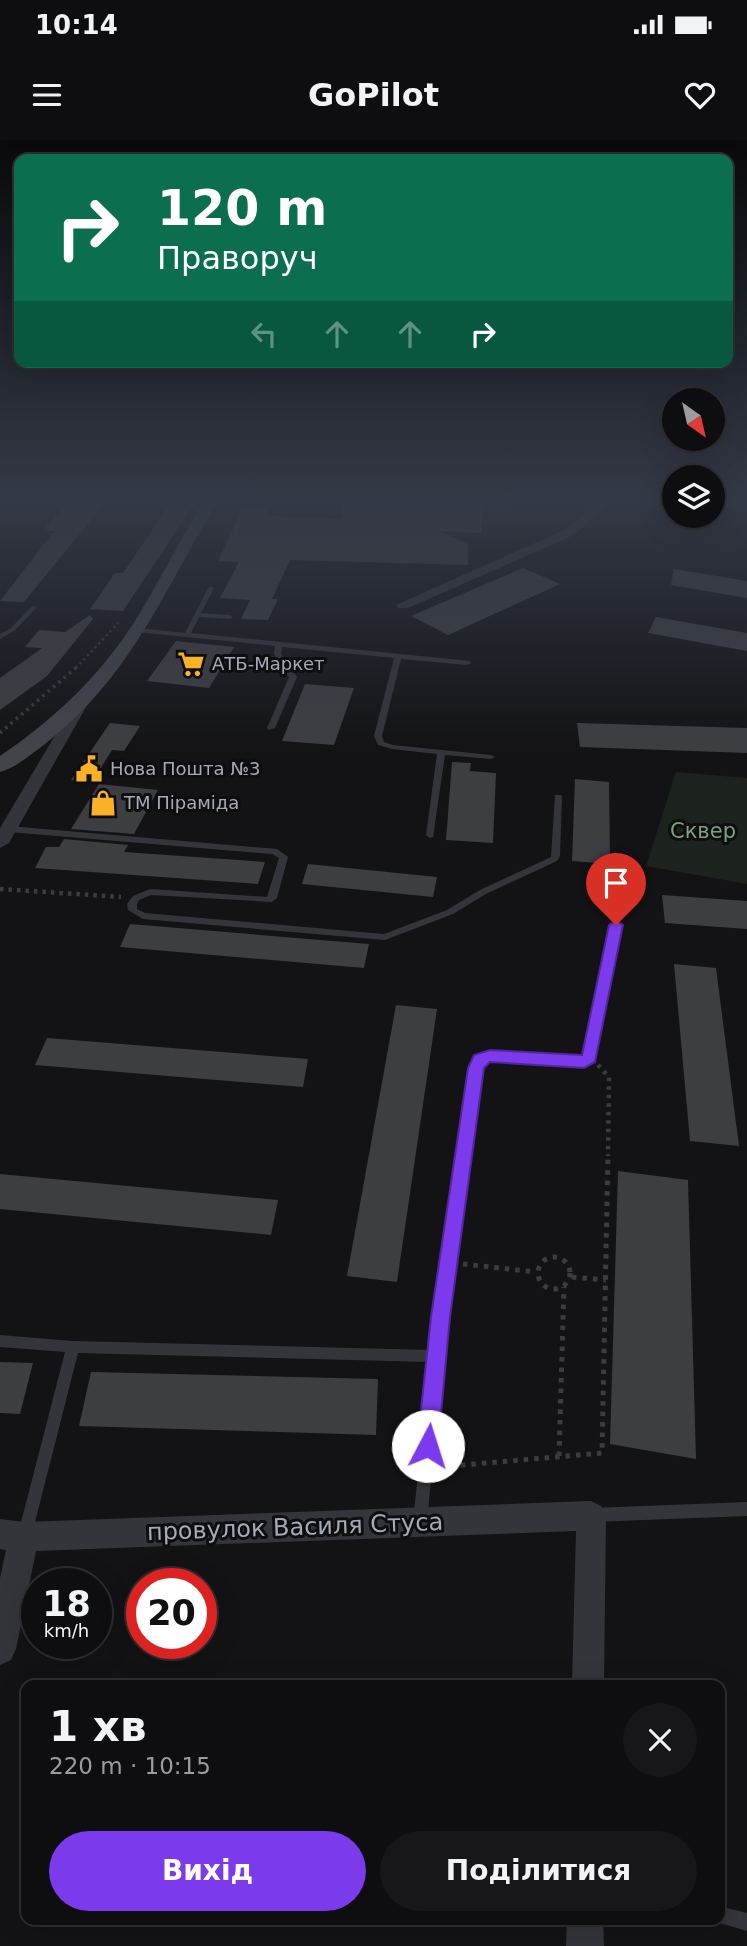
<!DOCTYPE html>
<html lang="uk">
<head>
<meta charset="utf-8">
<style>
	:root { --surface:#0e0e10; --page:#171719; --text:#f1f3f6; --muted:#9b9c9f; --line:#2e2e30; --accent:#7c3aed }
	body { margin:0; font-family:"DejaVu Sans",sans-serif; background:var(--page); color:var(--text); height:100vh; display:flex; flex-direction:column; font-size:26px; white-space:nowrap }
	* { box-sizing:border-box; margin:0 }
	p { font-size:23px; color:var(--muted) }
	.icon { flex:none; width:38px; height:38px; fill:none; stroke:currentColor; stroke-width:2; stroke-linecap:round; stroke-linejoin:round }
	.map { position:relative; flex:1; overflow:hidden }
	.drawer { position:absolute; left:21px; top:1540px; width:704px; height:245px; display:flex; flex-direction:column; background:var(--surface); border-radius:14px; box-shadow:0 7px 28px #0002,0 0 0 2px var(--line) }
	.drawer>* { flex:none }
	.banner { position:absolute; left:14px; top:14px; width:719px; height:214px; border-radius:14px; box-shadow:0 7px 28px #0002,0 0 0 2px var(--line); background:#0b6e4f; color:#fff; overflow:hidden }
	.needle { width:46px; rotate:146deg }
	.buttons { position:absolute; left:662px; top:248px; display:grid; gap:14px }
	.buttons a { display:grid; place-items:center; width:63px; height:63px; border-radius:50%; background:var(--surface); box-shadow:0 7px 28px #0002,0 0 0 2px var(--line); font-size:35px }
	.speed { position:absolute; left:21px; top:1428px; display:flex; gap:14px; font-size:35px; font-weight:700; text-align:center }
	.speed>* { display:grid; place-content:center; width:91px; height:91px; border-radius:50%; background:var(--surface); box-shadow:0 7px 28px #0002,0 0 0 2px var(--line); line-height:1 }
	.speed small { font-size:18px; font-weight:400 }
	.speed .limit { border:10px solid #d22; background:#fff; color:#111 }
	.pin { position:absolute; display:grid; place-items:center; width:60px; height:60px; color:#fff; margin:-72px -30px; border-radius:50% 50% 50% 0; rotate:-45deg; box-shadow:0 0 7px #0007 }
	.pin .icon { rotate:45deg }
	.me { position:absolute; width:77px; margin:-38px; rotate:5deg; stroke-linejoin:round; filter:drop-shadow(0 0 5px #0008) }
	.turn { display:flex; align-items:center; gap:24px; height:147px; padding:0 28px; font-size:32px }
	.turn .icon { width:91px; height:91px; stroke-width:2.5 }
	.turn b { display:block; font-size:49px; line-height:60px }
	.lanes { display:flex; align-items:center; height:66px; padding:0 28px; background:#0003; justify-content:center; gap:35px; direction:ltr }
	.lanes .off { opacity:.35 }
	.round { display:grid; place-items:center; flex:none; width:74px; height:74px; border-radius:37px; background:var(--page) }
	.head { display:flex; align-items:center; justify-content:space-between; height:119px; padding:0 28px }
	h1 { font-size:42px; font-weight:600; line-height:52px }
	.primary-button { display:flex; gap:14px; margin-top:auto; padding:14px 28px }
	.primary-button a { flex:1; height:80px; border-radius:42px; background:var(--accent); color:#fff; font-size:28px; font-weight:600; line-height:80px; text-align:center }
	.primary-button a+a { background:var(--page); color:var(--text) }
	.status { display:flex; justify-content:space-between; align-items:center; height:49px; padding:0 35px; background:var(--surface); direction:ltr }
	.status svg { height:19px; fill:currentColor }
	header { display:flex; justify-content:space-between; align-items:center; height:91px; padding:0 28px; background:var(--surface); font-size:32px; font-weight:600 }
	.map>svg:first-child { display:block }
	.green { fill:#1b231c }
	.building { fill:#3d3e42 }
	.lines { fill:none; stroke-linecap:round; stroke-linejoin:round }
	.path-far3 { stroke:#3a3c41; stroke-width:2.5; stroke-dasharray:2 3.5; stroke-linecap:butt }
	.path-far2 { stroke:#3a3c41; stroke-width:3.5; stroke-dasharray:2.5 4.5; stroke-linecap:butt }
	.path-far1 { stroke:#3a3c41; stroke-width:4.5; stroke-dasharray:3.5 5; stroke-linecap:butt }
	.path { stroke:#3a3c41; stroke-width:5; stroke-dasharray:4.5 6; stroke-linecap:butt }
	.service { fill:#34353a; fill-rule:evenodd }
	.minor { fill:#34353a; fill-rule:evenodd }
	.secondary { fill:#42444a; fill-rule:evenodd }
	.route { fill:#7c3aed; stroke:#51269a; stroke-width:2 }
	.labels { text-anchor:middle; stroke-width:6; stroke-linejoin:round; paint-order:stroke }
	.far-poi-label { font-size:18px; fill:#a4aab6; stroke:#0e0e10; text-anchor:start }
	.park-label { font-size:21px; fill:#7aa27c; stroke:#0e0e10 }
	.near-street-label { font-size:24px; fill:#a4aab6; stroke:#0e0e10 }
</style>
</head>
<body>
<div class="status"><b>10:14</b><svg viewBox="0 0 49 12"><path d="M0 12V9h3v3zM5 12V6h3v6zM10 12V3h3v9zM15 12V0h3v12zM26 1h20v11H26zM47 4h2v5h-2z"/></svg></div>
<header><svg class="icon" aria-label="menu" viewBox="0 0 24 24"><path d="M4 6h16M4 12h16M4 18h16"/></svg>GoPilot<svg class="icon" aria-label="heart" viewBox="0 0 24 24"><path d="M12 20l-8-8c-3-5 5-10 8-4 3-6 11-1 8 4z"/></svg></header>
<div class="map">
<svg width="747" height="1806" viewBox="0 0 747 1806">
	<rect width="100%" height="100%" fill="#131315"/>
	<polygon class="green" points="676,632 747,638 747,744 646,726"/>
	<g class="building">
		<polygon points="71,358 109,358 24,462 0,461 54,391 43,391"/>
		<polygon points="174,358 198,358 123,471 90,469 115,433 123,433"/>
		<polygon points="342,358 484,358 481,393 439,391 468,404 468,425 290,420 272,459 278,459 268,480 241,479 250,460 220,458 239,422 218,421 243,367 270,368 266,376 342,379"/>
		<polygon points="523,428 560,444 448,495 411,476"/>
		<polygon points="674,429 747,441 747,458 671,445"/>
		<polygon points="90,475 93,479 47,536 0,570 0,538 42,508 25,507 39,490 65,492"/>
		<polygon points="656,477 747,493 747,511 648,493"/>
		<polygon points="176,501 234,507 209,548 147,541"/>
		<polygon points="305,544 354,548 334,605 282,601"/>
		<polygon points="110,583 140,586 124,611 112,610 92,642 71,640"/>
		<polygon points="577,583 747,588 747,613 580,607"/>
		<polygon points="452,622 471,623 470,631 496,633 493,703 446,700"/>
		<polygon points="575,639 609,642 610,724 572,721"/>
		<polygon points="99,644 158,650 134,694 71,689"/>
		<polygon points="64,699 128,705 124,712 265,722 258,744 35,728 46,707 59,707"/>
		<polygon points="308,724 437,737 433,757 302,744"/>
		<polygon points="662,755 747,761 747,789 665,783"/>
		<polygon points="130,784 369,804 364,828 120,807"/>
		<polygon points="674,824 716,828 739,1006 690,1001"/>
		<polygon points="396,865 437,869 397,1142 347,1136"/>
		<polygon points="47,898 308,919 303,947 35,925"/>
		<polygon points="618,1031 688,1040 696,1319 610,1304"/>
		<polygon points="0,1034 278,1060 271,1095 0,1069"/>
		<polygon points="0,1222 33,1223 20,1274 0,1273"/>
		<polygon points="91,1232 378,1239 376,1295 79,1286"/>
	</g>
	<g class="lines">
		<g class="path-far3">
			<polyline points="290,362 438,366 563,377"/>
			<polyline points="76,528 118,483"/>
		</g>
		<polyline class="path-far2" points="0,593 78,526"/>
		<g class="path-far1">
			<polyline points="0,749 121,757"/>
			<polyline points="598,925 609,937 608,1016"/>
		</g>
		<g class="path">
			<circle cx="554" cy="1133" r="16"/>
			<polyline points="463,1124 536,1132"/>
			<polyline points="572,1137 606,1140"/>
			<polyline points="559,1316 564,1147"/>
			<polyline points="440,1327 602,1313 608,1014"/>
		</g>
		<g class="service">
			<polygon points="211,446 214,448 201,473 230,475 233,477 230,479 199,477 191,493 470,521 471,523 467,525 401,519 382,596 384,602 393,605 491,615 495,617 491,619 445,615 433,697 430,698 426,695 437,614 392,609 378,605 374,596 394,518 282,507 281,514 297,537 275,588 268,590 267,588 289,537 274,514 275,506 137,492 134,490 137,488 185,493 208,448"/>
			<polygon points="32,466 37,467 15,490 0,499 0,494 11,488"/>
			<polygon points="555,655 561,655 562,657 560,716 557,721 486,754 453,774 385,800 143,779 128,770 127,764 133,756 150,749 267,757 279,718 272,714 9,692 5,689 9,686 277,709 288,717 277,758 272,762 151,755 139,760 137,764 137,769 145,773 384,794 447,770 480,750 551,717"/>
			<polygon points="616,781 621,784 593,921 584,926 490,920 484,922 481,928 447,1177 427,1381 425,1386 420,1388 415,1386 413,1381 430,1222 78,1213 32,1394 30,1399 25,1401 20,1399 18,1394 65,1212 0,1207 0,1195 73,1201 431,1210 471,928 476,916 490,912 582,918 584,916 611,784"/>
			<polygon points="747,1362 747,1376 592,1382 587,1380 585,1375 587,1370 592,1368"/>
			<polygon points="719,1766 747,1773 747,1791 713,1781 712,1780 719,1780"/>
		</g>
		<g class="minor">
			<polygon points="604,358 616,358 574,395 408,468 398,468 396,465 566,389"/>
			<polygon points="83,556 90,560 9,703 0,708 0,688 76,560"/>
			<polygon points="591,1361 601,1366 606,1376 604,1545 572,1545 576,1391 36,1411 16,1509 11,1520 0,1525 0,1438 6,1410 0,1409 0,1379 24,1382"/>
			<polygon points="567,1780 603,1780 604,1806 566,1806"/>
		</g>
		<path class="secondary" d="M206,358H220C164,449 133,535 45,604C31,614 16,628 0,632V616C52,581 99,537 133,484C159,443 180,399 206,358Z"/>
	</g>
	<linearGradient id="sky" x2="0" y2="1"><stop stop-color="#0a0a0c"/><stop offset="0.59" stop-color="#333946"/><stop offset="1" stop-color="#333946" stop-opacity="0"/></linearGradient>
	<rect width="747" height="610" fill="url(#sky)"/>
	<polygon class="route" points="616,780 623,785 595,922 584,928 490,922 484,928 450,1177 438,1306 435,1314 428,1317 420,1314 417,1306 431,1177 468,928 474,915 490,910 582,915 609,785"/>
	<defs>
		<g id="supermarket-bare" transform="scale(2.1)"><path d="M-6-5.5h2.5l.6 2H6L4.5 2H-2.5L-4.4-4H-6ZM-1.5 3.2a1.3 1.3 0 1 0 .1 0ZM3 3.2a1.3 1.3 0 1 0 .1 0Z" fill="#fab027" stroke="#0e0e10" stroke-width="2.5" paint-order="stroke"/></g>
		<g id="civic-bare" transform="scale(2.1)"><path d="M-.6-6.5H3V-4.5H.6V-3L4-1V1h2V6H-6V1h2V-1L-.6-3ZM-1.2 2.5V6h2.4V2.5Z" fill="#fab027" stroke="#0e0e10" stroke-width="2.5" paint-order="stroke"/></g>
		<g id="shop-bare" transform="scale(2.1)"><path d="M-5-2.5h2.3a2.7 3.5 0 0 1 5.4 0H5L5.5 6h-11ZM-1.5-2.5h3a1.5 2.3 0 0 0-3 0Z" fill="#fab027" stroke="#0e0e10" stroke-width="2.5" paint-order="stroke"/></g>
	</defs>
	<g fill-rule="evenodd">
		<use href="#supermarket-bare" x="191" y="524"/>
		<use href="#civic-bare" x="89" y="629"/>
		<use href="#shop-bare" x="103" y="663"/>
	</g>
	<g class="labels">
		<g class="far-poi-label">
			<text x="212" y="530">АТБ-Маркет</text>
			<text x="110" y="635">Нова Пошта №3</text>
			<text x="124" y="669">ТМ Піраміда</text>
		</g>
		<g class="park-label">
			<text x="703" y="698">Сквер</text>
		</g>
		<g class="near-street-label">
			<text transform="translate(295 1387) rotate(-2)" y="8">провулок Василя Стуса</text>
		</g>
	</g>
</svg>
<div class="buttons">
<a><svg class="needle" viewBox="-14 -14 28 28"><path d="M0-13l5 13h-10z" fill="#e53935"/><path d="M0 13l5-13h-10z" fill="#9b9c9f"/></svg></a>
<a><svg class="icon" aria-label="layers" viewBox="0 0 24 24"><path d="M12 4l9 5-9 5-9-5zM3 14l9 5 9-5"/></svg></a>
</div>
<div class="speed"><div>18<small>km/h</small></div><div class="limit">20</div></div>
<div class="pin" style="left:616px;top:785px;background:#d93025"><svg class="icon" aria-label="arrive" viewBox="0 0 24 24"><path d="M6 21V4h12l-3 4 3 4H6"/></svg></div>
<svg class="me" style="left:428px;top:1306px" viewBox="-20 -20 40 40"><circle r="19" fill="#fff"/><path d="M0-13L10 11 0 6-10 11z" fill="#7c3aed"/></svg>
<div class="banner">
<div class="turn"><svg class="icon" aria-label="right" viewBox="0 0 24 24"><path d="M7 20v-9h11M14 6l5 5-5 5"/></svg><div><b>120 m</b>Праворуч</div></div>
<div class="lanes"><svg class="icon off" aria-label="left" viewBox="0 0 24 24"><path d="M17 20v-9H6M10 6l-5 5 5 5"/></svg><svg class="icon off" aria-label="ahead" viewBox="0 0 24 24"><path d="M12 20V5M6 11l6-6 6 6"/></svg><svg class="icon off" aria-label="ahead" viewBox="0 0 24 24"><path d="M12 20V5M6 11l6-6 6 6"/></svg><svg class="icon" aria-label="right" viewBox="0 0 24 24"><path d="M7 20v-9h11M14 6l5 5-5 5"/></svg></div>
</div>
<section class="drawer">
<div class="head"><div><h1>1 хв</h1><p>220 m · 10:15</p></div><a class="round"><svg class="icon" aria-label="close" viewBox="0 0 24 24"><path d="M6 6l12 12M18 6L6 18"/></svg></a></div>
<div class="primary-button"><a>Вихід</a><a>Поділитися</a></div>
</section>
</div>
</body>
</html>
